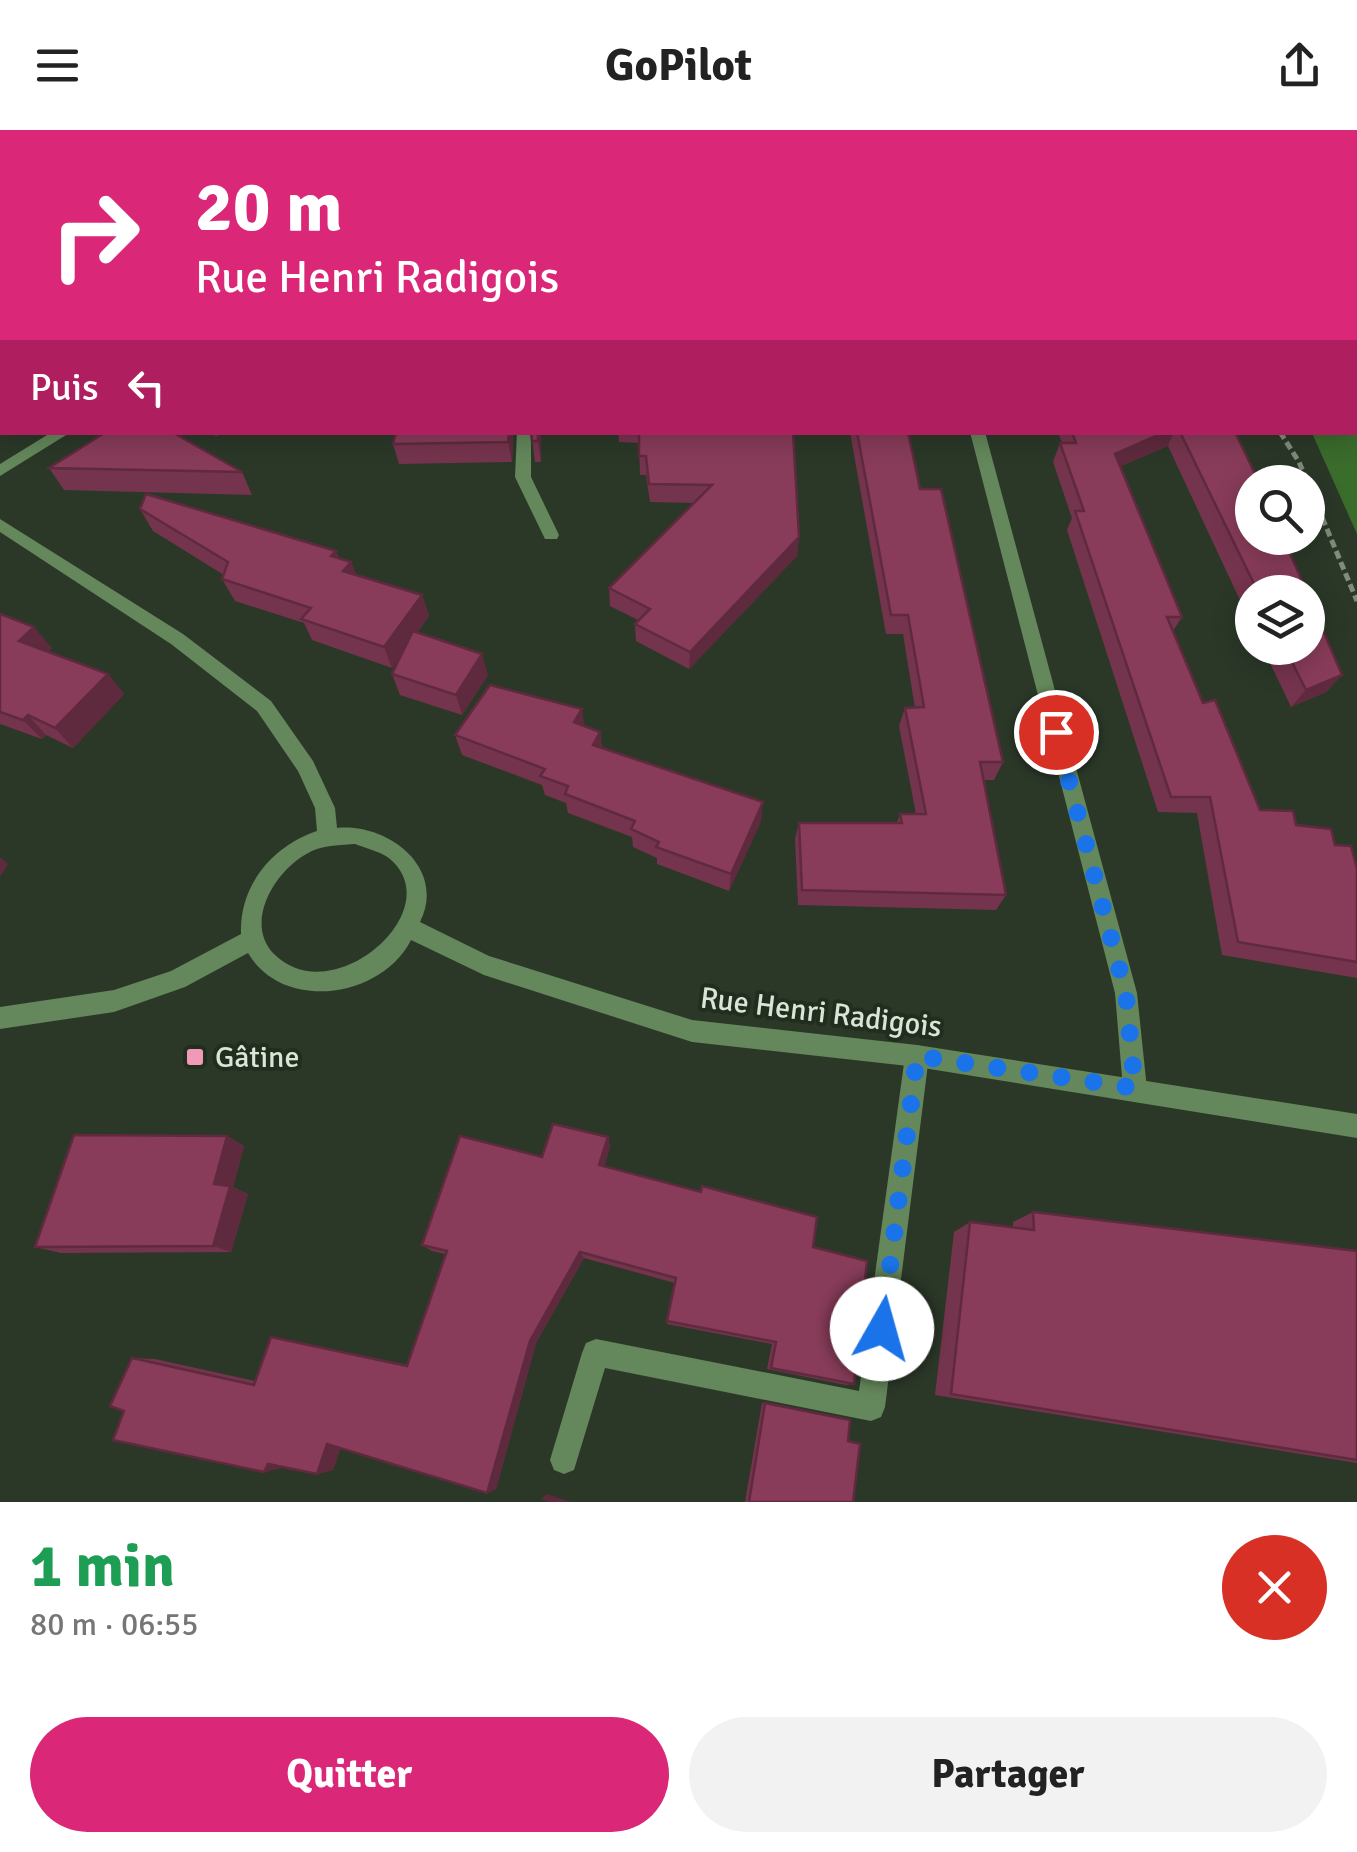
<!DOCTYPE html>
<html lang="fr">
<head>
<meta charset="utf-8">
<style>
	:root { --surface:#fff; --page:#f2f2f2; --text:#222; --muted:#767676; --accent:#db2777 }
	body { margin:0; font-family:Signika,sans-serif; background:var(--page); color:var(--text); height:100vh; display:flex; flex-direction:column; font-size:38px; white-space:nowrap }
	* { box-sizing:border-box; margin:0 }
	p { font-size:32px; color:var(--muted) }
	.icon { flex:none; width:55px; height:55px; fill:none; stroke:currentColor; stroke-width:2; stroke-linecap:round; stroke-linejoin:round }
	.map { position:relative; height:1372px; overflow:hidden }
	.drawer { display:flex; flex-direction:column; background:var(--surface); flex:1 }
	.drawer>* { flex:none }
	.top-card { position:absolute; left:0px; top:0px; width:1358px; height:305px; box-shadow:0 5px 25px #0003; background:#db2777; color:#fff; overflow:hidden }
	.buttons { position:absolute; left:1235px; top:335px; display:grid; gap:20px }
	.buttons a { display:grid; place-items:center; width:90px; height:90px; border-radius:50%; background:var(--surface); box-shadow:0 5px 25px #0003; font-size:50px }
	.pin { position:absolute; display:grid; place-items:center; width:85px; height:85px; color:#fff; margin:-42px; border:5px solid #fff; border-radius:50%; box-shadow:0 2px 10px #0007 }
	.me { position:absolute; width:110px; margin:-55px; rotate:7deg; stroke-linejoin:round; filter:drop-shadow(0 0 8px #0008) }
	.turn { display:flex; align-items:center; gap:35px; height:210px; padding:0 30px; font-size:45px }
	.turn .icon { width:130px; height:130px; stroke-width:2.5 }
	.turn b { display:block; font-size:70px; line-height:85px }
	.then { display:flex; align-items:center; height:95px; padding:0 30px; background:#0003; gap:20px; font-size:38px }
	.round { display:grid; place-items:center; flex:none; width:105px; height:105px; border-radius:52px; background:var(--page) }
	.overview { display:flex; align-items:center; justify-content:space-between; height:170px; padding:0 30px }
	h1 { font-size:60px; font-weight:700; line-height:75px; color:#1e9e55 }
	.cta { display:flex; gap:20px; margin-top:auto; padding:20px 30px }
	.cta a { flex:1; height:115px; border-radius:60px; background:var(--accent); color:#fff; font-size:40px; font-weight:700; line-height:115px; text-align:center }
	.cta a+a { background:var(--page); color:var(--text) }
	header { display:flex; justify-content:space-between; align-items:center; height:130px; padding:0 30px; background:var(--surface); font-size:45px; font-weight:700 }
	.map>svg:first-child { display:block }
	.green { fill:#406336 }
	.forest { fill:#3a6c2c }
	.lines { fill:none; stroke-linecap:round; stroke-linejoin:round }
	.path { stroke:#818c7e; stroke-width:5; stroke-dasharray:8 4; stroke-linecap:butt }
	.minor { fill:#64875b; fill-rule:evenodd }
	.tertiary { fill:#64875b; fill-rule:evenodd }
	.wall { fill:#75344d }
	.shaded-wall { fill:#5f2a3e }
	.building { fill:#883c59; stroke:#5f2a3e; stroke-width:2.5 }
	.route { stroke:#1a73e8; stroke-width:18; stroke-dasharray:0 32.4 }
	.poi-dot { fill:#f09ab7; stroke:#212e1e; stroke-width:4 }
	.labels { text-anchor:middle; stroke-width:8; stroke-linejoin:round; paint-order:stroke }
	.street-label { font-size:30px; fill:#dbe4d9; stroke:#212e1e }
	.poi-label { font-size:30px; fill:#dbe4d9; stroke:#212e1e; text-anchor:start }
</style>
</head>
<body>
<header><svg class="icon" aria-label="menu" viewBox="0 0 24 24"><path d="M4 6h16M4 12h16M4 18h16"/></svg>GoPilot<svg class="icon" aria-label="share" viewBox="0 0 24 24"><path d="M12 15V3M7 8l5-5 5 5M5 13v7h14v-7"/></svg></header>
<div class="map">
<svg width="1357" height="1372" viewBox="0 0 1357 1372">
	<rect width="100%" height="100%" fill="#2b3828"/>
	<polygon class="green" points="791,0 1357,0 1357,98 1355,2"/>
	<polygon class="forest" points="1355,133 1357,133 1357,404 1312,303 1355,302"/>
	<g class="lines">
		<polyline class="path" points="1280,302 1299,332 1357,471"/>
		<g class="minor">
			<polygon points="2,92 2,100 0,101 0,93"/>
			<polygon points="52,302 71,302 0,346 0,334"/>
			<polygon points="517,302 531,302 531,347 559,405 557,409 545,409 515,347"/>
			<polygon points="970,302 985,302 1137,863 1147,959 1143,967 1135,971 1127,967 1123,959 1115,863"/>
			<polygon points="917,915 925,918 929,926 885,1277 881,1287 871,1291 605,1238 574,1340 564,1344 554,1340 550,1330 582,1223 586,1213 596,1209 859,1261 905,926 909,918"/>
		</g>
		<path class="tertiary" d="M0,389L183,504L271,571L313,631L335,678L337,698C388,693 447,738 420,792L489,826L692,890L917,915L1357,984V1008L917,937L692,912L484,845L411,810C382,868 283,883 248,823L185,857L114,882L0,899V877L114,860L171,841L241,804C239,756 272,716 317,701L315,678L298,641L257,581L171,514L0,402ZM355,714C365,718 382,722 390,729C450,780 333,883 274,824C241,790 280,732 317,719C329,715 342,715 355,714Z"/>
	</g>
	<g class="wall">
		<polygon points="199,302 223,302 217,306"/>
		<polygon points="396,302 513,302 512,332 399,334 393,314"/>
		<polygon points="531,302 541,302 541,332 535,332"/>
		<polygon points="618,302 793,302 799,407 797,426 689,539 636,511 635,494 638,490 610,476 609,458 694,373 650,372 646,345 640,345 639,313 619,312"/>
		<polygon points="850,302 908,302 920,359 1003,632 994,650 983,650 1006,765 996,780 798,775 795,709 799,693 897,693 900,684 916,684 899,596 905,578 915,578 903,504 886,504"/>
		<polygon points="1058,302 1235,302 1307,462 1252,462 1252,496 1168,316 1121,336 1182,487 1173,501 1203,573 1260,680 1296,695 1335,715 1357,739 1357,848 1222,825 1197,683 1158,682 1067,400 1072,388 1053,332 1060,313 1062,313"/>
		<polygon points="49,338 242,342 252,365 64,360"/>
		<polygon points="140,379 336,421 339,428 351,432 356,445 422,465 429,486 417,503 488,545 462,585 400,565 392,544 402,524 392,538 312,510 304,493 235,471 222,449 224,445 153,401"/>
		<polygon points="0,484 52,518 47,522 108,544 124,564 73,618 46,605 42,609 0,594"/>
		<polygon points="1263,518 1308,518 1342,545 1326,562 1291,577"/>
		<polygon points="585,596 600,602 602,618 761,691 729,761 657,734 657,728 633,717 632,707 568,683 566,673 545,665 542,655 462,625 455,605"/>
		<polygon points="227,1006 244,1016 233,1057 248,1064 231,1122 61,1123 35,1117"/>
		<polygon points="608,1007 610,1017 604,1037 813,1117 854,1254 846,1255 767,1239 772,1214 667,1194 675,1153 584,1128 536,1213 496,1359 487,1363 340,1318 333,1340 317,1344 283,1337 264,1342 132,1228 155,1229 255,1251 271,1207 408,1235 445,1124 432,1121 422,1115 542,1027"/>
		<polygon points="1033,1082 1357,1121 1357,1333 935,1265 954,1102 970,1092 1013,1097 1013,1092"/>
		<polygon points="762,1273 850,1290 848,1311 853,1372 745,1372"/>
	</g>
	<g class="shaded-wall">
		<polygon points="524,0 539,0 540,2 520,2"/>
		<polygon points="2,271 2,294 0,290 0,273"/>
		<polygon points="509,302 513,302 512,332 508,312"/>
		<polygon points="538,302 541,302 541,332 538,311"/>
		<polygon points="1165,302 1174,302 1168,316 1107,342 1115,324"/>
		<polygon points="799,407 797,426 689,539 690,522"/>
		<polygon points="336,421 344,440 351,432 360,454 352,463 331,426"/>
		<polygon points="422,465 429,486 392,538 384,517"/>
		<polygon points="34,497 52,518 37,532 19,511"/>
		<polygon points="482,524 488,545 462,585 456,565"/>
		<polygon points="108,544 124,564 73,618 55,598"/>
		<polygon points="1342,545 1326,562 1291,577 1306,560"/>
		<polygon points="582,579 585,599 574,592"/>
		<polygon points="28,585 46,605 42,609 23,590"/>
		<polygon points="600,602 602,622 593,615"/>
		<polygon points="763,672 761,691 729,761 731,744"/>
		<polygon points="0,727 8,734 0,747"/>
		<polygon points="227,1006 244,1016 233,1057 248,1064 231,1122 213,1116 214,1054"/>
		<polygon points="608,1007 610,1017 602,1044 599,1035"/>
		<polygon points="580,1122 584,1128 536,1213 496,1359 487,1363 530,1211"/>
		<polygon points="343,1312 333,1340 317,1344 327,1314"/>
		<polygon points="286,1331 282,1338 264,1342 268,1334"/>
		<polygon points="547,1364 571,1372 550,1372 541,1369"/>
	</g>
	<g class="building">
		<polygon points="89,0 524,0 520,2 91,2"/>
		<polygon points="653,0 713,0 712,2 652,2"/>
		<polygon points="2,113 2,271 0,273 0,115"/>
		<polygon points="106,302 172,302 242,342 49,338"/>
		<polygon points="396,302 509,302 508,312 393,314"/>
		<polygon points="531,302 538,302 538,311 532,311"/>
		<polygon points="639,302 793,302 799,407 690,522 635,494 650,479 609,458 712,355 649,354 646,326 639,326"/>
		<polygon points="857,302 908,302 920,359 941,359 1003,632 980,632 1006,765 802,760 799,693 902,693 900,684 926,684 905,578 924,577 908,485 891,485"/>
		<polygon points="1072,302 1165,302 1115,324 1182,487 1167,487 1203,573 1215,570 1260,680 1293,681 1296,695 1331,699 1335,715 1351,716 1357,739 1357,832 1238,812 1210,667 1171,667 1075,381 1084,381 1060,313 1076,313"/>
		<polygon points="1180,302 1235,302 1259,352 1252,352 1252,408 1283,408 1307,462 1258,462"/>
		<polygon points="146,364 336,421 331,426 351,432 343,441 422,465 384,517 301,489 311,478 222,449 228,432 140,379"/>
		<polygon points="1308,465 1342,545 1306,560 1285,518 1308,518"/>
		<polygon points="0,484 34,497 19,511 108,544 55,598 28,585 23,590 0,582"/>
		<polygon points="413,501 482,524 456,565 392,544"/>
		<polygon points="490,555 582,579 574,592 600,602 593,615 763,672 731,744 656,717 659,712 631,699 635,691 565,664 568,656 540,646 545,639 455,605"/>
		<polygon points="553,994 608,1007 599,1035 701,1062 702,1056 817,1087 813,1117 867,1131 854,1254 771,1238 776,1212 667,1191 676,1148 580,1122 530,1211 487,1363 327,1314 317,1344 268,1334 264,1342 113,1310 124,1281 110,1276 132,1228 254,1255 271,1207 407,1236 447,1121 422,1115 460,1006 542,1027"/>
		<polygon points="74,1005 227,1006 214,1054 230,1056 213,1116 35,1117"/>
		<polygon points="1033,1082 1357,1121 1357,1330 951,1264 970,1092 1034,1100"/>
		<polygon points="765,1273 850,1290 848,1311 860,1314 853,1372 749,1372"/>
	</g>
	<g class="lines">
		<polyline class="route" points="882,1199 917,926 1135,958 1126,864 1056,602"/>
	</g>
	<rect class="poi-dot" x="185" y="917" width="20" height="20" rx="5"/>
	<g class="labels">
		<g class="street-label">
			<text transform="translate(821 882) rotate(7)" y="10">Rue Henri Radigois</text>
		</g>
		<g class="poi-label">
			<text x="215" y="937">Gâtine</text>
		</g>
	</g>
</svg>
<div class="buttons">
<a><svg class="icon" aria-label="search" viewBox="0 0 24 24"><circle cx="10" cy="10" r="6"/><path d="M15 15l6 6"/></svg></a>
<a><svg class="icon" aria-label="layers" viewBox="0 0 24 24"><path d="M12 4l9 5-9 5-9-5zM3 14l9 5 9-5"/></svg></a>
</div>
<div class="pin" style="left:1056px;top:602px;background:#d93025"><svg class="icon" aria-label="arrive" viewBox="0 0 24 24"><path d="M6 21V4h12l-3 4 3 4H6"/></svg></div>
<svg class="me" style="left:882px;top:1199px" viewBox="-20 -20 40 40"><circle r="19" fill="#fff"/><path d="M0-13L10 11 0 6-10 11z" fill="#1a73e8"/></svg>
<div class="top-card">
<div class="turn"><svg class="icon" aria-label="right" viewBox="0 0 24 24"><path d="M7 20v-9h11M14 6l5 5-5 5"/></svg><div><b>20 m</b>Rue Henri Radigois</div></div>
<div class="then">Puis<svg class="icon" aria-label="left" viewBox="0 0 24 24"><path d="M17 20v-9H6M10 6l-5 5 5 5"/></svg></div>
</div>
</div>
<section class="drawer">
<div class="overview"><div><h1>1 min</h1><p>80 m · 06:55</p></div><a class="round" style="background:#d93025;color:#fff"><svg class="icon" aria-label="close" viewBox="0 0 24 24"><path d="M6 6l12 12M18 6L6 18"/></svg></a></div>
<div class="cta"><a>Quitter</a><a>Partager</a></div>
</section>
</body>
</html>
